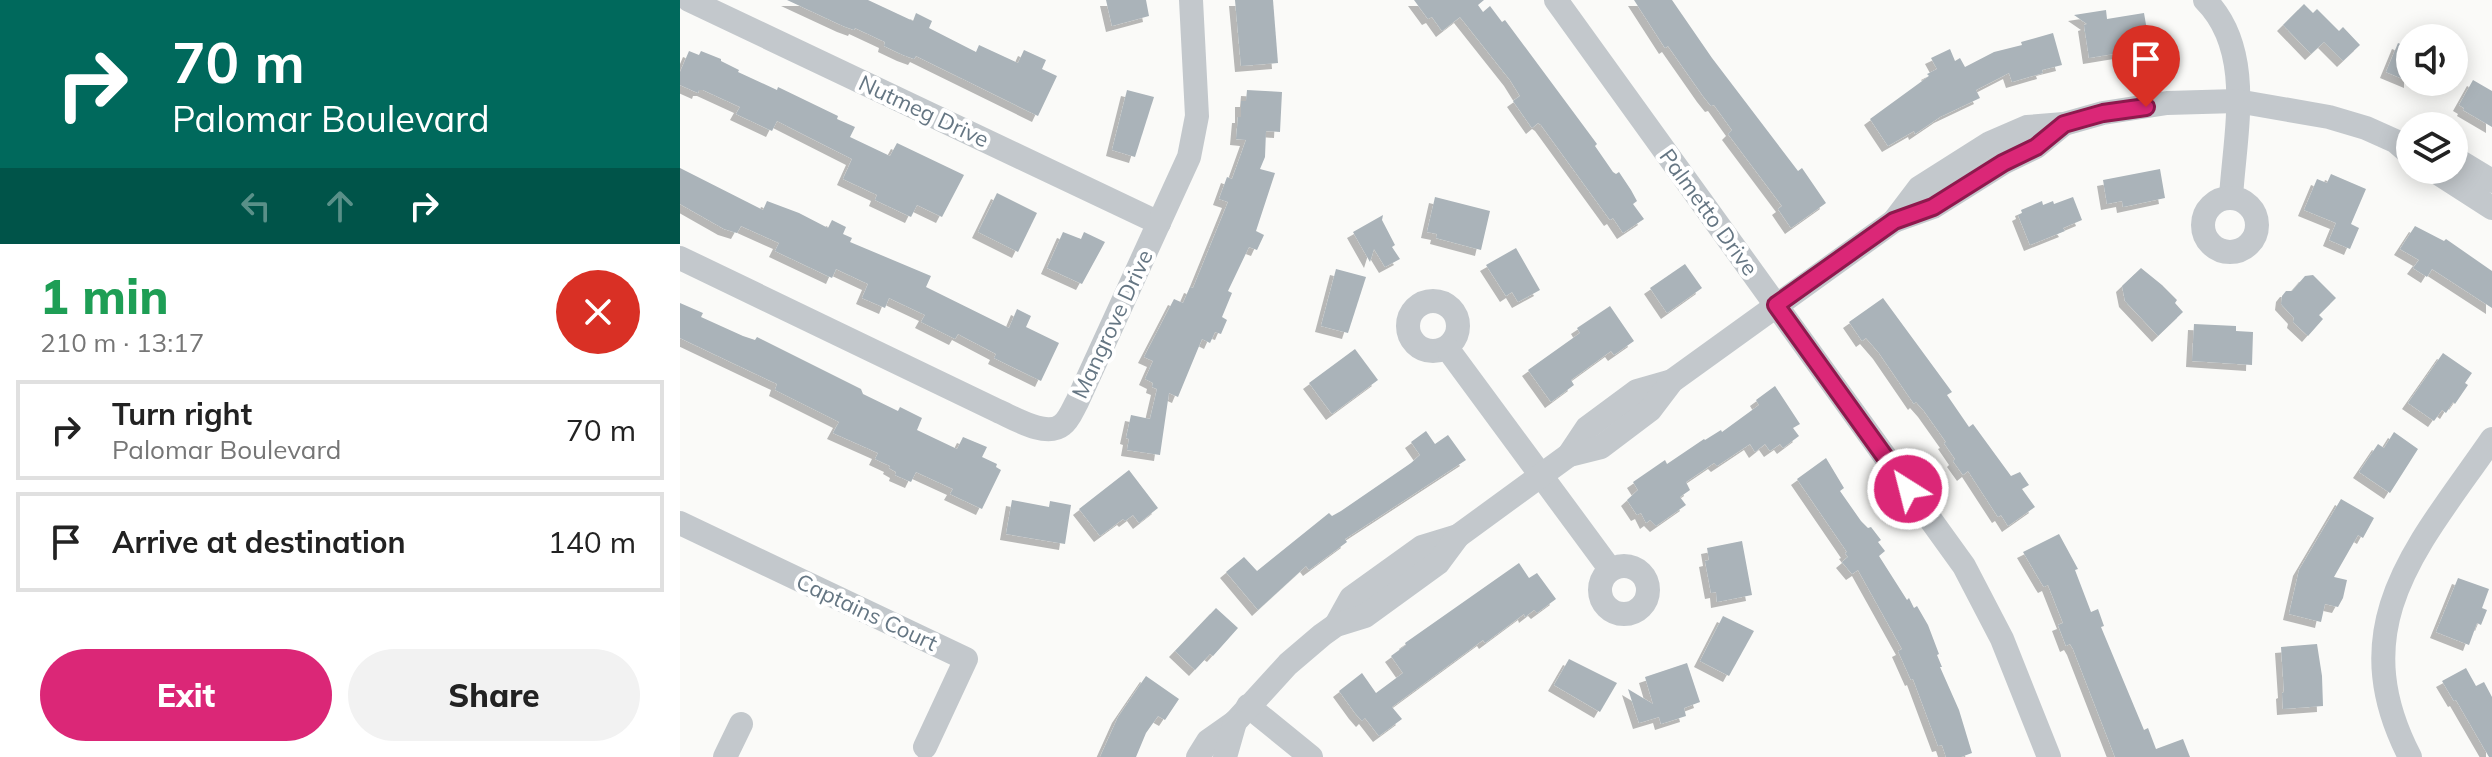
<!DOCTYPE html>
<html lang="en">
<head>
<meta charset="utf-8">
<style>
	:root { --surface:#fff; --page:#f2f2f2; --text:#222; --muted:#767676; --line:#e0e0e0; --accent:#db2777 }
	body { margin:0; font-family:Mulish,sans-serif; background:var(--page); color:var(--text); height:100vh; display:flex; flex-direction:column; font-size:30px; white-space:nowrap }
	* { box-sizing:border-box; margin:0 }
	p { font-size:26px; color:var(--muted) }
	.icon { flex:none; width:44px; height:44px; fill:none; stroke:currentColor; stroke-width:2; stroke-linecap:round; stroke-linejoin:round }
	.map { position:relative; flex:1; overflow:hidden }
	.details { display:flex; flex-direction:column; background:var(--surface); width:680px }
	.details>* { flex:none }
	.guide { background:#00695c; color:#fff; overflow:hidden }
	.fabs { position:absolute; left:1716px; top:24px; display:grid; gap:16px }
	.fabs a { display:grid; place-items:center; width:72px; height:72px; border-radius:50%; background:var(--surface); box-shadow:0 4px 20px #0003; font-size:40px }
	.pin { position:absolute; display:grid; place-items:center; width:68px; height:68px; color:#fff; margin:-82px -34px; border-radius:50% 50% 50% 0; rotate:-45deg; box-shadow:0 0 8px #0007 }
	.pin .icon { rotate:45deg }
	.me { position:absolute; width:88px; margin:-44px; rotate:324deg; stroke-linejoin:round; filter:drop-shadow(0 0 6px #0008) }
	.turn { display:flex; align-items:center; gap:28px; height:168px; padding:0 40px; font-size:36px }
	.turn .icon { width:104px; height:104px; stroke-width:2.5 }
	.turn b { display:block; font-size:56px; line-height:68px }
	.lanes { display:flex; align-items:center; height:76px; padding:0 40px; background:#0003; justify-content:center; gap:40px; direction:ltr }
	.lanes .off { opacity:.35 }
	.round { display:grid; place-items:center; flex:none; width:84px; height:84px; border-radius:42px; background:var(--page) }
	.summary { display:flex; align-items:center; justify-content:space-between; height:136px; padding:0 40px }
	h1 { font-size:48px; font-weight:800; line-height:60px; color:#1e9e55 }
	.primary-button { display:flex; gap:16px; margin-top:auto; padding:16px 40px }
	.primary-button a { flex:1; height:92px; border-radius:48px; background:var(--accent); color:#fff; font-size:32px; font-weight:800; line-height:92px; text-align:center }
	.primary-button a+a { background:var(--page); color:var(--text) }
	ul { padding:0; list-style:none }
	li { display:flex; align-items:center; gap:24px; height:100px; margin:0 16px 12px; padding:0 24px; border:4px solid var(--line); border-radius:0px }
	li div { flex:1 }
	li b { display:block; font-size:30px }
	li em { font-style:normal }
	main { display:flex; flex:1; min-height:0 }
	.map>svg:first-child { display:block }
	.building { fill:#aab3b9; filter:url(#shadow) }
	.lines { fill:none; stroke-linecap:round; stroke-linejoin:round }
	.minor { stroke:#c3c8cc; stroke-width:24 }
	.route-casing { stroke:#8e194d; stroke-width:20 }
	.route { stroke:#db2777; stroke-width:14 }
	.labels { text-anchor:middle; stroke-width:8; stroke-linejoin:round; paint-order:stroke }
	.street-label { font-size:22px; fill:#657683; stroke:#fff }
</style>
</head>
<body>
<main>
<section class="details">
<div class="guide">
<div class="turn"><svg class="icon" aria-label="right" viewBox="0 0 24 24"><path d="M7 20v-9h11M14 6l5 5-5 5"/></svg><div><b>70 m</b>Palomar Boulevard</div></div>
<div class="lanes"><svg class="icon off" aria-label="left" viewBox="0 0 24 24"><path d="M17 20v-9H6M10 6l-5 5 5 5"/></svg><svg class="icon off" aria-label="ahead" viewBox="0 0 24 24"><path d="M12 20V5M6 11l6-6 6 6"/></svg><svg class="icon" aria-label="right" viewBox="0 0 24 24"><path d="M7 20v-9h11M14 6l5 5-5 5"/></svg></div>
</div>
<div class="summary"><div><h1>1 min</h1><p>210 m · 13:17</p></div><a class="round" style="background:#d93025;color:#fff"><svg class="icon" aria-label="close" viewBox="0 0 24 24"><path d="M6 6l12 12M18 6L6 18"/></svg></a></div>
<ul>
<li><svg class="icon" aria-label="right" viewBox="0 0 24 24"><path d="M7 20v-9h11M14 6l5 5-5 5"/></svg><div><b>Turn right</b><p>Palomar Boulevard</p></div><em>70 m</em></li>
<li><svg class="icon" aria-label="arrive" viewBox="0 0 24 24"><path d="M6 21V4h12l-3 4 3 4H6"/></svg><div><b>Arrive at destination</b></div><em>140 m</em></li>
</ul>
<div class="primary-button"><a>Exit</a><a>Share</a></div>
</section>
<div class="map">
<svg width="1812" height="757" viewBox="0 0 1812 757">
	<defs>
		<filter id="shadow"><feDropShadow dx="-6" dy="6" stdDeviation="0" flood-color="#0004"/></filter>
	</defs>
	<rect width="100%" height="100%" fill="#fafaf8"/>
	<g class="building">
		<polygon points="107,0 188,0 233,21 236,13 252,21 249,28 296,52 299,45 338,63 344,50 366,60 362,69 377,76 358,116 236,56 234,59 223,55 204,46 205,42 175,28 174,30 163,26"/>
		<polygon points="426,0 466,0 469,16 432,26"/>
		<polygon points="555,0 593,0 598,63 561,66"/>
		<polygon points="734,0 804,0 798,5 803,12 810,6 822,22 825,20 917,144 915,146 933,172 936,174 939,172 951,190 957,201 953,204 964,219 943,233 933,218 930,220 861,125 858,123 852,128 833,101 840,96 830,80 780,17 762,31 752,17 748,19"/>
		<polygon points="954,0 992,0 1032,58 1118,171 1122,168 1146,203 1111,228 1098,209 1102,206 1048,134 1052,130 1034,105 1031,106 1023,96 988,46 985,48"/>
		<polygon points="1624,4 1633,13 1637,9 1659,31 1663,27 1680,45 1663,61 1644,42 1631,54 1603,25"/>
		<polygon points="1426,10 1427,19 1464,13 1470,48 1409,58 1404,25 1407,24 1394,15"/>
		<polygon points="1373,33 1382,65 1362,70 1363,73 1332,82 1329,73 1296,90 1300,98 1260,117 1235,134 1234,131 1208,146 1190,119 1249,76 1247,74 1257,69 1251,58 1270,49 1275,61 1280,58 1285,67 1314,52 1342,45 1341,42"/>
		<polygon points="1718,43 1730,48 1730,82 1706,72"/>
		<polygon points="9,51 19,55 21,51 41,59 41,61 59,70 58,72 97,90 98,87 158,116 157,119 175,127 170,137 210,156 217,143 284,175 262,217 237,205 231,217 195,200 197,195 163,179 172,159 97,121 92,131 56,114 60,107 23,90 19,90 18,93 0,85 0,72"/>
		<polygon points="1793,80 1812,91 1812,127 1783,110 1784,108 1779,105"/>
		<polygon points="447,90 474,97 455,157 432,150"/>
		<polygon points="567,90 602,92 600,132 586,131 585,157 580,169 595,173 576,231 584,235 577,250 569,247 548,291 552,293 542,317 547,320 541,334 535,332 530,343 522,339 498,397 489,393 480,455 447,450 449,439 446,438 451,415 470,419 477,389 472,387 473,383 465,379 473,361 464,357 494,299 503,303 510,287 513,288 548,202 539,199 547,177 552,179 566,140 556,139 558,117 561,117 561,101 566,101"/>
		<polygon points="0,168 83,210 87,201 119,213 148,228 152,220 166,227 163,234 172,238 170,242 251,276 246,287 329,328 337,309 351,316 346,327 379,343 361,381 314,358 316,354 278,334 275,339 241,322 245,315 209,298 205,308 182,298 188,284 156,269 152,278 95,251 99,243 61,226 57,233 44,229 0,204"/>
		<polygon points="1480,169 1485,198 1443,207 1442,201 1427,204 1423,180"/>
		<polygon points="1651,174 1686,189 1671,224 1679,228 1670,249 1649,240 1656,223 1624,210 1637,179 1647,183"/>
		<polygon points="317,193 357,213 338,252 298,232"/>
		<polygon points="755,197 810,211 801,250 756,238 757,234 747,232"/>
		<polygon points="1393,197 1402,220 1383,228 1385,231 1350,245 1338,215 1342,213 1341,210 1362,201 1363,205 1373,201 1374,204"/>
		<polygon points="703,215 702,220 715,245 712,247 720,259 705,267 694,249 690,262 673,232"/>
		<polygon points="1735,226 1764,241 1766,239 1812,271 1812,308 1752,269 1747,277 1733,268 1739,260 1720,249"/>
		<polygon points="383,232 401,239 404,232 425,242 402,284 367,268"/>
		<polygon points="836,248 860,290 838,302 832,292 826,296 806,265"/>
		<polygon points="1005,264 1022,288 987,313 970,288"/>
		<polygon points="1461,268 1482,285 1497,300 1495,303 1503,312 1478,336 1445,301 1442,286"/>
		<polygon points="656,269 686,277 668,333 641,326"/>
		<polygon points="1633,275 1656,298 1639,315 1643,319 1628,336 1613,322 1614,318 1601,304 1602,296 1606,291 1612,291 1625,276"/>
		<polygon points="1203,298 1272,392 1267,395 1289,427 1293,424 1331,476 1340,472 1349,485 1342,489 1355,507 1328,526 1321,515 1318,517 1288,471 1283,475 1273,461 1275,459 1264,443 1266,442 1244,411 1236,402 1234,404 1199,353 1186,338 1182,341 1169,322"/>
		<polygon points="0,303 23,313 21,317 63,336 75,340 77,337 181,389 183,394 218,411 220,407 242,418 237,430 277,449 283,437 307,447 302,457 317,464 316,467 321,470 302,509 270,494 273,489 236,472 231,482 215,475 216,472 209,468 210,466 195,459 198,453 153,433 159,422 95,390 97,384 0,338"/>
		<polygon points="930,306 954,341 934,355 931,351 891,380 894,385 871,402 848,370 900,333 897,328"/>
		<polygon points="1514,324 1556,326 1556,331 1573,332 1572,365 1512,361"/>
		<polygon points="675,349 698,380 652,414 629,383"/>
		<polygon points="1763,353 1792,373 1785,383 1788,385 1775,404 1773,402 1766,413 1762,410 1754,421 1728,403"/>
		<polygon points="1095,386 1120,424 1113,428 1119,436 1103,448 1100,444 1090,451 1085,444 1075,452 1070,444 1037,466 1034,463 1006,482 1010,490 1000,497 1006,505 976,526 970,520 966,523 961,513 957,515 947,500 958,490 953,482 985,460 987,464 1024,439 1025,440 1041,430 1042,432 1079,405 1076,400"/>
		<polygon points="746,431 755,444 768,435 786,460 665,539 667,542 629,570 626,566 578,610 546,572 564,557 577,571 649,513 652,516 661,511 731,463 740,455 731,442"/>
		<polygon points="1714,432 1738,449 1710,493 1679,472 1698,444 1704,448"/>
		<polygon points="1146,458 1164,488 1160,491 1181,521 1188,528 1191,527 1201,540 1198,542 1205,551 1199,556 1227,600 1229,598 1234,608 1237,606 1248,625 1259,654 1257,655 1262,667 1260,667 1279,710 1292,753 1281,757 1266,757 1262,745 1258,746 1233,679 1231,680 1218,651 1222,649 1178,570 1172,574 1162,562 1168,557 1165,553 1167,552 1117,479"/>
		<polygon points="449,470 478,508 459,523 453,515 445,521 443,519 420,536 399,509"/>
		<polygon points="1661,499 1694,518 1683,538 1678,535 1654,577 1667,580 1663,598 1658,607 1645,604 1641,622 1609,614 1619,570"/>
		<polygon points="332,500 369,507 370,501 391,505 385,544 326,534"/>
		<polygon points="1379,534 1398,569 1395,570 1411,612 1418,609 1424,626 1421,627 1464,730 1468,728 1476,749 1503,739 1510,757 1435,757 1393,649 1390,644 1386,646 1378,625 1383,623 1368,585 1364,587 1362,584 1343,552"/>
		<polygon points="1062,541 1072,595 1037,602 1036,592 1031,593 1025,561 1029,560 1027,548"/>
		<polygon points="839,563 849,578 857,573 876,599 857,613 854,610 845,617 844,614 805,643 803,640 712,707 722,719 699,736 685,718 682,721 675,713 659,691 682,673 696,693 723,673 711,656 726,645 725,643"/>
		<polygon points="1778,578 1809,589 1802,608 1807,610 1801,625 1797,623 1789,645 1756,632"/>
		<polygon points="536,608 558,628 533,656 530,654 515,670 495,651"/>
		<polygon points="1043,616 1074,631 1049,676 1020,661"/>
		<polygon points="1637,644 1642,676 1643,706 1603,709 1602,693 1604,692 1601,647"/>
		<polygon points="889,659 937,683 920,712 874,685"/>
		<polygon points="1007,663 1020,702 1004,708 1006,716 981,724 979,717 959,723 948,689 973,704 965,677"/>
		<polygon points="1786,668 1796,686 1804,682 1812,697 1812,757 1809,757 1776,700 1774,701 1762,681"/>
		<polygon points="466,676 499,699 485,720 478,716 466,733 456,757 420,757 438,717"/>
	</g>
	<g class="lines">
		<g class="minor">
			<polyline points="9,0 479,223"/>
			<polyline points="876,0 1284,566 1322,639 1369,757"/>
			<path d="M1525,0C1575,50 1555,133 1551,197"/>
			<polyline points="1774,158 1812,181"/>
			<polyline points="1753,170 1812,208"/>
			<circle cx="1550" cy="225" r="27"/>
			<polyline points="1214,221 1239,188 1310,143 1347,127 1384,124 1423,113 1487,103 1557,101 1649,117 1686,128 1715,141 1730,154"/>
			<path d="M0,258L318,411C334,418 366,438 382,425C389,420 393,409 397,402L509,157L517,116L511,0"/>
			<circle cx="753" cy="326" r="25"/>
			<polyline points="767,348 930,569"/>
			<polyline points="889,455 907,428 957,391 992,381"/>
			<polyline points="0,523 286,659 245,747"/>
			<circle cx="944" cy="590" r="24"/>
			<polyline points="656,625 671,598 742,547 778,536"/>
			<polyline points="568,706 631,757"/>
			<polyline points="45,757 61,724"/>
			<polyline points="518,757 528,741 555,722 608,664 642,635 656,625 685,616 758,563 778,536 889,455 921,447 970,410 992,381 1214,221 1253,207 1323,163 1356,147 1384,124"/>
			<polyline points="545,757 555,722"/>
			<path d="M1730,757C1661,624 1739,545 1812,439"/>
		</g>
	</g>
	<g class="lines">
		<g class="route-casing">
			<polyline id="route" points="1228,489 1096,305 1214,221 1253,207 1323,163 1356,147 1384,124 1423,113 1466,107"/>
		</g>
		<use href="#route" class="route"/>
	</g>
	<g class="labels">
		<g class="street-label">
			<text transform="translate(244 111) rotate(25)" y="8">Nutmeg Drive</text>
			<text transform="translate(1029 212) rotate(54)" y="8">Palmetto Drive</text>
			<text transform="translate(432 324) rotate(-65)" y="8">Mangrove Drive</text>
			<text transform="translate(187 612) rotate(25)" y="8">Captains Court</text>
		</g>
	</g>
</svg>
<div class="fabs">
<a><svg class="icon" aria-label="sound" viewBox="0 0 24 24"><path d="M4 9h4l5-4v14l-5-4H4zM17 9q2 3 0 6"/></svg></a>
<a><svg class="icon" aria-label="layers" viewBox="0 0 24 24"><path d="M12 4l9 5-9 5-9-5zM3 14l9 5 9-5"/></svg></a>
</div>
<div class="pin" style="left:1466px;top:107px;background:#d93025"><svg class="icon" aria-label="arrive" viewBox="0 0 24 24"><path d="M6 21V4h12l-3 4 3 4H6"/></svg></div>
<svg class="me" style="left:1228px;top:489px" viewBox="-20 -20 40 40"><circle r="17" fill="#db2777" stroke="#fff" stroke-width="3"/><path d="M0-11L8 9 0 5-8 9z" fill="#fff"/></svg>
</div>
</main>
</body>
</html>
